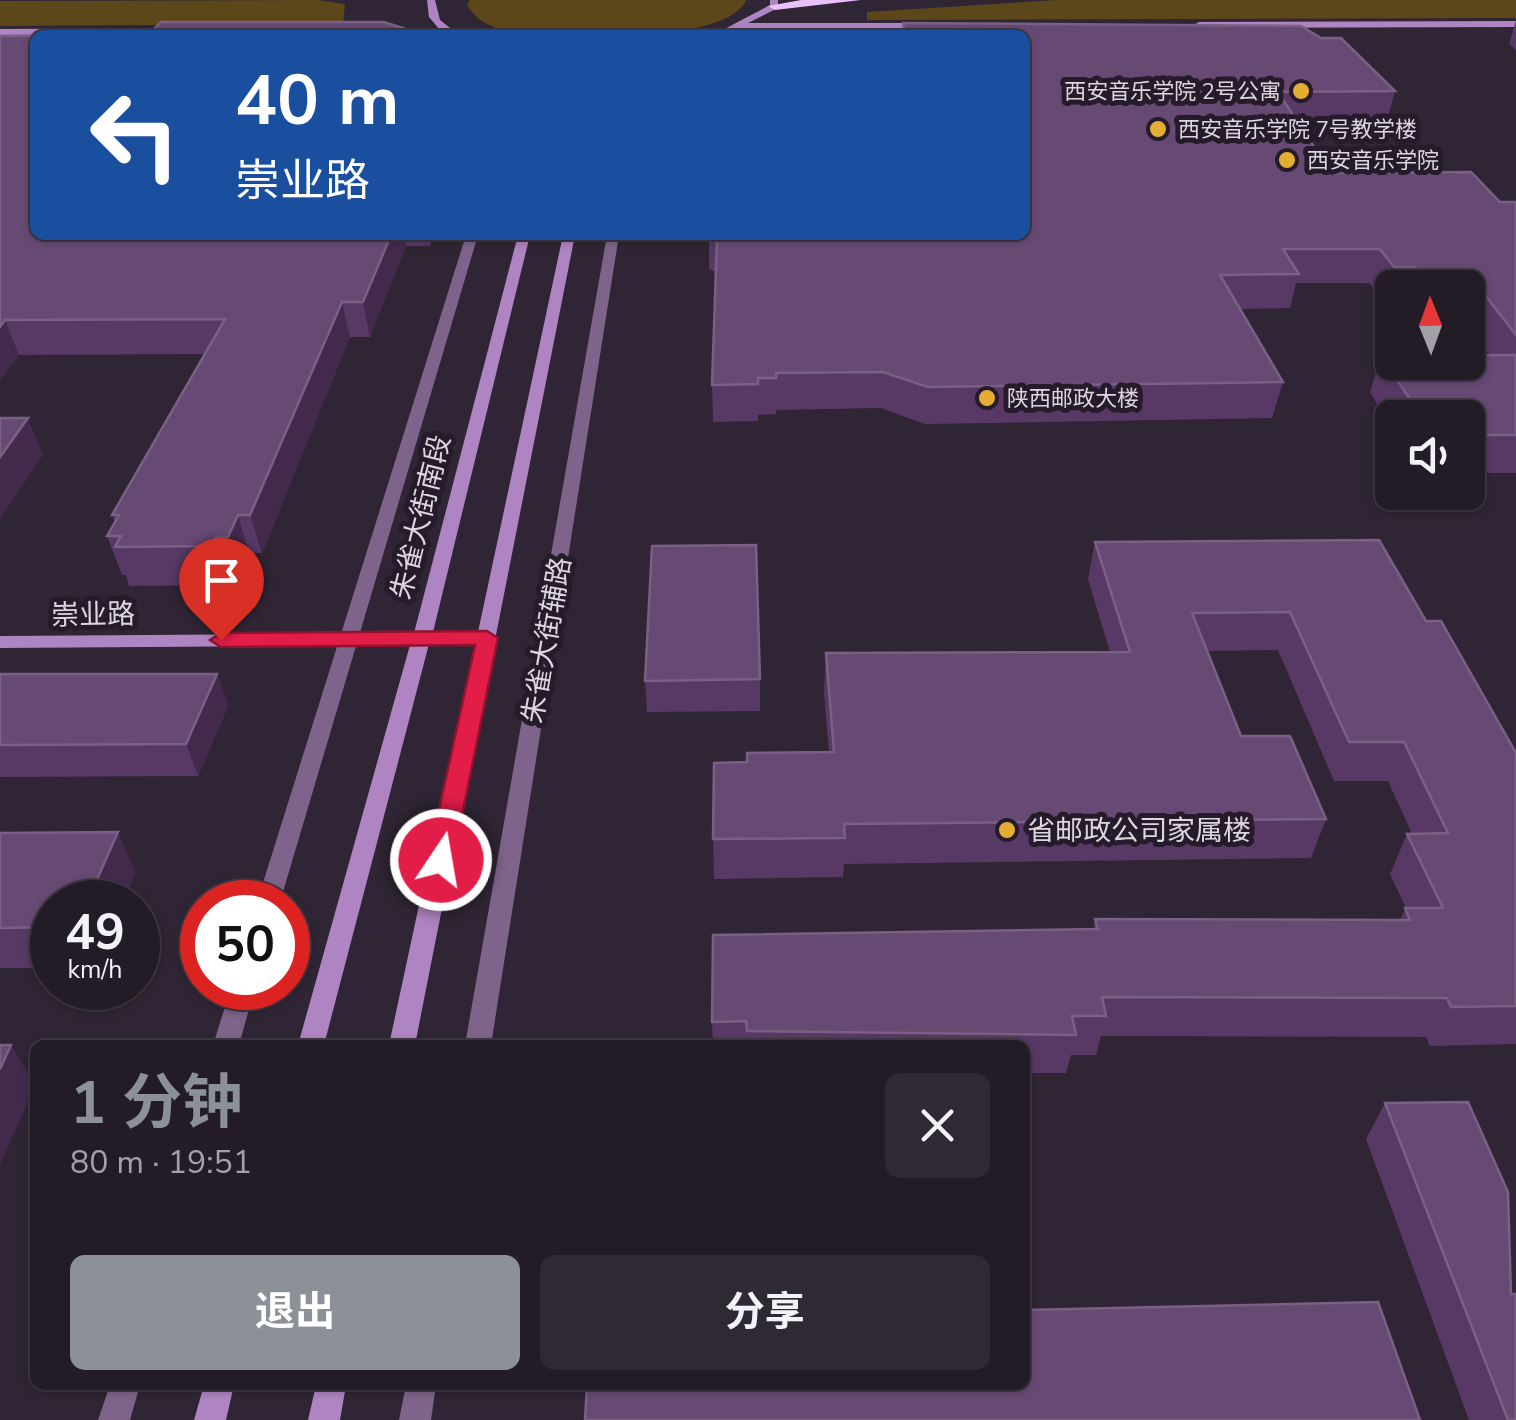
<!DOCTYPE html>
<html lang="zh">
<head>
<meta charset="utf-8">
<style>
	:root { --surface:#231c27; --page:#2f2933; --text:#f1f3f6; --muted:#a3a1a7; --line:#403a44; --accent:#8c9099 }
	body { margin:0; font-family:"Nunito Sans","Noto Sans SC",sans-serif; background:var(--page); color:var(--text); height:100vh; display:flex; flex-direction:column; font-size:38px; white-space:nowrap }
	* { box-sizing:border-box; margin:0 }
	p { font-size:32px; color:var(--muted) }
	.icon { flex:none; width:55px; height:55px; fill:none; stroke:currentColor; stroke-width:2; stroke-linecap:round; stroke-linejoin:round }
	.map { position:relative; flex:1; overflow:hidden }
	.drawer { position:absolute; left:30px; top:1040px; width:1000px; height:350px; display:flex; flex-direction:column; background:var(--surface); border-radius:15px; box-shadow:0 2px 8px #0004,0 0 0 2px var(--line) }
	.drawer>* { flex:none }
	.top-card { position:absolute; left:30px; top:30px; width:1000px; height:210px; border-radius:15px; box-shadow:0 2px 8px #0004,0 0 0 2px var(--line); background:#1a4fa0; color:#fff; overflow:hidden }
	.needle { width:65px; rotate:359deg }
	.buttons { position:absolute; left:1375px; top:270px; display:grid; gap:20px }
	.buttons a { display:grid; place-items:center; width:110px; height:110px; border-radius:15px; background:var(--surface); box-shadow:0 2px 8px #0004,0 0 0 2px var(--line); font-size:50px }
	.speed { position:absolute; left:30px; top:880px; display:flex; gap:20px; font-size:50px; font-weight:700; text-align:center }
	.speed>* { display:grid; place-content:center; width:130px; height:130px; border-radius:50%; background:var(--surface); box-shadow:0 2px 8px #0004,0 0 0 2px var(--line); line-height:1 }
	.speed small { font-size:25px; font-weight:400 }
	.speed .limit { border:15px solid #d22; background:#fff; color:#111 }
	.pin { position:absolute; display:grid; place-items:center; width:85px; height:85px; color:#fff; margin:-102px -42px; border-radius:50% 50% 50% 0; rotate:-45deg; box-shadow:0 0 10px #0007 }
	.pin .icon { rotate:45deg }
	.me { position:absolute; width:110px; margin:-55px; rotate:12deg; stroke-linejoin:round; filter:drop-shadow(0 0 8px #0008) }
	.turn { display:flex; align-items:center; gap:35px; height:210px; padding:0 40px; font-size:45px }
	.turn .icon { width:130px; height:130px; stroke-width:2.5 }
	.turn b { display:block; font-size:70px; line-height:85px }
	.round { display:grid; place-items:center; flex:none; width:105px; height:105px; border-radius:15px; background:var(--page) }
	.summary { display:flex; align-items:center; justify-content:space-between; height:170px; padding:0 40px }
	h1 { font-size:60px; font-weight:700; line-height:75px; color:var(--accent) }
	.action { display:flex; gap:20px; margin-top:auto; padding:20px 40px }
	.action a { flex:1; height:115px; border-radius:15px; background:var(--accent); color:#fff; font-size:40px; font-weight:700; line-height:115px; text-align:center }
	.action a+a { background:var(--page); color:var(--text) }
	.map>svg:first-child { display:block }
	.green { fill:#5c471a }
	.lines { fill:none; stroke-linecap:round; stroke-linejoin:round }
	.street { fill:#7e648a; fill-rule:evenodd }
	.secondary { fill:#ae84c2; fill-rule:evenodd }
	.highway { fill:#e8c0fa; fill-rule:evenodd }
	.wall { fill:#583966 }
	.shaded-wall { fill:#422a4d }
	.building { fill:#664a73; stroke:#796084; stroke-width:2.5 }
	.route { fill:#e11d48; stroke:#92132f; stroke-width:2.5 }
	.poi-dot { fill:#e4ae35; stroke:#251b2a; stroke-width:4 }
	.labels { text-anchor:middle; stroke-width:10; stroke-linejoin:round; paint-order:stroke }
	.far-poi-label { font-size:22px; fill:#dcd6e0; stroke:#251b2a; text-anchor:start }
	.street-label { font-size:28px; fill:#dcd6e0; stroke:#251b2a }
	.poi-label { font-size:28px; fill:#dcd6e0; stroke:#251b2a; text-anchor:start }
</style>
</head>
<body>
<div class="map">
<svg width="1516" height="1420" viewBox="0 0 1516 1420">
	<rect width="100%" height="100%" fill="#2f2534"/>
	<g class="green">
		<polygon points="317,0 345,4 343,24 0,26 0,1"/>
		<path d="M470,0H746C730,45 535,44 496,28C482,23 475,17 467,5Z"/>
		<polygon points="1056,0 1516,0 1516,18 867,20 867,12"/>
	</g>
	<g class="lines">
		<g class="street">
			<polygon points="466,235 478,235 280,902 257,902"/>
			<polygon points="607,235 619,235 491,1045 465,1045"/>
			<polygon points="231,988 255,988 239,1045 213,1045"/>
			<polygon points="110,1385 140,1385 130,1420 98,1420"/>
			<polygon points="406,1385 436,1385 431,1420 399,1420"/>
		</g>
		<g class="secondary">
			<polygon points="427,0 435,0 440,20 459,35 389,34 392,29 440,30 429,17"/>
			<polygon points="770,0 778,0 778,8 748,23 930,23 935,26 930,29 739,28 725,35 713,35 770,5"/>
			<polygon points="1516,21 1516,27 1199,28 1194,25 1199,22"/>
			<polygon points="0,29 178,28 183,31 178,34 0,35"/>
			<polygon points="518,235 530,235 433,632 478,632 563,235 575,235 415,1045 389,1045 475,644 429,644 324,1045 298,1045 410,645 0,648 0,636 414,633"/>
			<polygon points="204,1385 234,1385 226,1420 194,1420"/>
			<polygon points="316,1385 346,1385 340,1420 308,1420"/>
		</g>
		<polygon class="highway" points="861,0 775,10 768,6 801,0"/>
	</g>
	<g class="wall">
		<polygon points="1516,21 1516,50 1509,44"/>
		<polygon points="903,23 1301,26 1321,38 1341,38 1395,91 1387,121 1297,121 1331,173 1471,172 1500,202 1516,202 1516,473 1468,473 1468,418 1392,418 1392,429 1370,392 1381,356 1392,356 1392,362 1468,362 1468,355 1490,355 1468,324 1468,288 1392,288 1392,302 1384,302 1369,283 1296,283 1290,308 1240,309 1283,382 1272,418 925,424 881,408 776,410 776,414 758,415 758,421 713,422 712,385 716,272 709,269 709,236 1025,235 1025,35 902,35"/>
		<polygon points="0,36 35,235 434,235 430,246 406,246 370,337 350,337 262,553 249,553 240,576 228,576 224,585 129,586 126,575 122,575 107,536 115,523 112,515 205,354 19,355 0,380"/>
		<polygon points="1095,542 1426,621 1516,753 1516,1044 1430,1046 1426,1037 1101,1036 1096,1055 1071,1055 1066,1073 1025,1073 1025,1045 713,1045 712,1022 1093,930 1095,919 1400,920 1406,908 1390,874 1407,834 1412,834 1388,781 1334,781 1278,650 1207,651 1241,736 1326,819 1311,858 844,864 843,877 714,879 713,839 747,762 829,752 824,692 826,653 1110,652 1088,579"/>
		<polygon points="0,674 217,674 228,706 198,776 0,777"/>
		<polygon points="760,679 760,711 647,712 645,681"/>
		<polygon points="118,832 135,873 123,902 52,902 52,968 0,968 0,833"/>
		<polygon points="1385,1103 1511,1294 1516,1420 1469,1420 1366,1139"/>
	</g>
	<g class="shaded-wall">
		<polygon points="391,235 404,235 406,246 370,337 363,302"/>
		<polygon points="342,302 350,337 262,553 250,515"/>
		<polygon points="5,320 19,355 0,380 0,327"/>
		<polygon points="28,418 43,455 0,519 0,457"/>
		<polygon points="238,515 249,553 240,576 228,537"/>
		<polygon points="216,537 228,576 224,585 212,546"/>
		<polygon points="217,674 228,706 198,776 186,744"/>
		<polygon points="118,832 135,873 123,902 87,902"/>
		<polygon points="11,1045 35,1085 0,1165 0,1069"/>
	</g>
	<g class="building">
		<polygon points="161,22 384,22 415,32 413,35 94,35 148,35"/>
		<polygon points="903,23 1301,26 1321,38 1341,38 1395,91 1278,92 1331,173 1471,172 1500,202 1516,202 1516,335 1468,273 1420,274 1415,267 1394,267 1380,249 1283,249 1299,274 1220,275 1283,382 928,387 883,372 776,373 776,378 758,378 758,384 712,385 717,239 709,236 710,235 1025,235 1025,35 906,35"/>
		<polygon points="0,36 35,36 35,235 391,235 363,302 342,302 250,515 238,515 228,537 216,537 212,546 115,547 121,536 107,536 119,515 112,515 225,319 5,320 0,327"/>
		<polygon points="1468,355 1516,355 1516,435 1468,435 1468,418 1422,417 1381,356 1392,356 1392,362 1468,362"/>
		<polygon points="0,418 28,418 0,457"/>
		<polygon points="1379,540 1426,621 1441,621 1516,753 1516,1006 1451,1007 1447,998 1102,997 1106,1016 1072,1016 1076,1035 747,1031 746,1021 712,1022 713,935 1098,929 1095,919 1410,920 1405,908 1443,908 1407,834 1448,833 1404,742 1349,742 1290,612 1192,613 1241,736 1290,736 1326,819 844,824 845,838 713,839 714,763 747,762 747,753 834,752 826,653 1130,652 1095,542"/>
		<polygon points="756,545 760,679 645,681 652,546"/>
		<polygon points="0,674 217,674 186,744 0,745"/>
		<polygon points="118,832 87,902 52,902 52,927 0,928 0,833"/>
		<polygon points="0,1045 11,1045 0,1069"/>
		<polygon points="1468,1102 1508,1192 1511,1294 1516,1294 1516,1420 1508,1420 1385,1103"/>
		<polygon points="1378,1302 1420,1420 585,1420 587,1385 1025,1385 1025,1310"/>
	</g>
	<polygon class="route" points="487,631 498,638 453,860 441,870 428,860 475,645 221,647 210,640 221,633"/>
	<g class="poi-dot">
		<circle cx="1301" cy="91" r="10"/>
		<circle cx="1158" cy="129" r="10"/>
		<circle cx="1287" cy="160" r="10"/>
		<circle cx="987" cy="398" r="10"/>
		<circle cx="1007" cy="830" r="10"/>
	</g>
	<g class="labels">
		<g class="far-poi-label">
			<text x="1281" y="99" text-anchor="end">西安音乐学院 2号公寓</text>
			<text x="1178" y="137">西安音乐学院 7号教学楼</text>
			<text x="1307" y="168">西安音乐学院</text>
			<text x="1007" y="406">陕西邮政大楼</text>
		</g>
		<g class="street-label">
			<text transform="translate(420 517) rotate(-76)" y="10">朱雀大街南段</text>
			<text transform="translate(93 614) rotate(-1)" y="10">崇业路</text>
			<text transform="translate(546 640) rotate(-80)" y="10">朱雀大街辅路</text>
		</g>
		<g class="poi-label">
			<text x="1027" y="840">省邮政公司家属楼</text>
		</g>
	</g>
</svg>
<div class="buttons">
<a><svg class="needle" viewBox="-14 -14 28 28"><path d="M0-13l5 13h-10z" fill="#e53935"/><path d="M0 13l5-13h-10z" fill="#a3a1a7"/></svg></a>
<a><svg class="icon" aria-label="sound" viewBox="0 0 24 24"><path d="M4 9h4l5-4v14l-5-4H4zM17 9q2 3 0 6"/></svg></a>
</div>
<div class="speed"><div>49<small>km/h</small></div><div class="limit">50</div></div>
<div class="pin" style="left:221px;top:640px;background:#d93025"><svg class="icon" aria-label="arrive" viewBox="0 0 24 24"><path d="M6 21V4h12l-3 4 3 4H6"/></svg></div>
<svg class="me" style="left:441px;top:860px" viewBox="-20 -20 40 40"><circle r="17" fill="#e11d48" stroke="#fff" stroke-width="3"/><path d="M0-11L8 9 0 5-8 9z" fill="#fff"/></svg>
<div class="top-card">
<div class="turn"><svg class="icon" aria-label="left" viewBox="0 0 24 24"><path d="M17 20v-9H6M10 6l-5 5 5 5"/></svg><div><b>40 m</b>崇业路</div></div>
</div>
<section class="drawer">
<div class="summary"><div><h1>1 分钟</h1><p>80 m · 19:51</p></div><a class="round"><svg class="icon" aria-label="close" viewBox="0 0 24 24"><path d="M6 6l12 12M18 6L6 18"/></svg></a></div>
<div class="action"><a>退出</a><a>分享</a></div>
</section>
</div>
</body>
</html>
